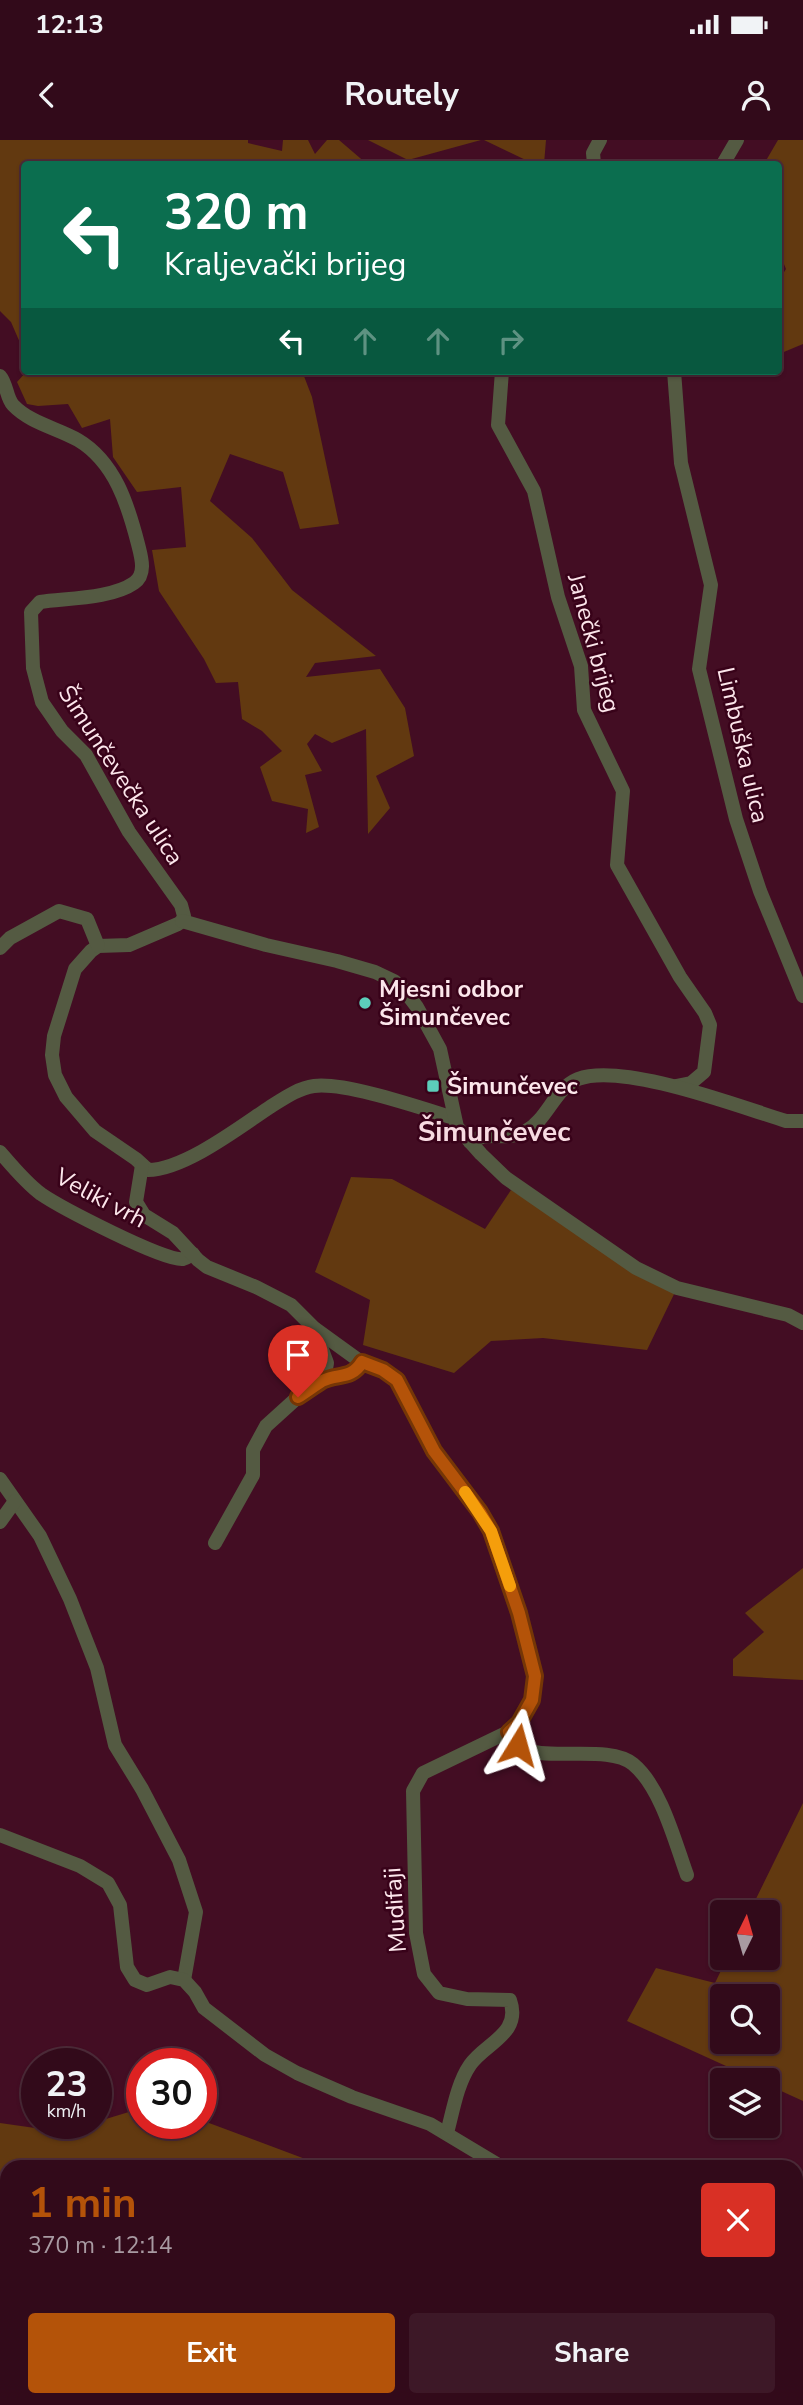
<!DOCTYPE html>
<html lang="en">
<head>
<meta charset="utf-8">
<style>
	:root { --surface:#320a1a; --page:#3d1827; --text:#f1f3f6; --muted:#a89aa2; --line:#4d2b39; --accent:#b45309 }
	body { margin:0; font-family:"Nunito Sans",sans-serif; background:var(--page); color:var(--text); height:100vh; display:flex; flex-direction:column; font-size:26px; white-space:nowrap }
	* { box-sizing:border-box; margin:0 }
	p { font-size:23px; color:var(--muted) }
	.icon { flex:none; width:38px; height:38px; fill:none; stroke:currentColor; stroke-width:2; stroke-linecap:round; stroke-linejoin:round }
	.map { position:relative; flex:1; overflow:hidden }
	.details { position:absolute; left:0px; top:2020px; width:803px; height:247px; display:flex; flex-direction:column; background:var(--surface); border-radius:21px 21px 0 0; box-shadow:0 2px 5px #0004,0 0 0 2px var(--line) }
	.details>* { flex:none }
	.banner { position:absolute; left:21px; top:21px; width:761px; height:214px; border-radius:7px; box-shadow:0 2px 5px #0004,0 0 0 2px var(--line); background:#0b6e4f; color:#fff; overflow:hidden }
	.needle { width:46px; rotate:5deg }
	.controls { position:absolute; left:710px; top:1760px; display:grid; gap:14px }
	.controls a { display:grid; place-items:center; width:70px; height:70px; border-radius:7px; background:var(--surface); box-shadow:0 2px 5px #0004,0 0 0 2px var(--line); font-size:35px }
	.speed { position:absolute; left:21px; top:1908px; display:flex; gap:14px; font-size:35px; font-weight:700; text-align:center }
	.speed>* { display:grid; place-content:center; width:91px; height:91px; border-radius:50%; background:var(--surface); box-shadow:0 2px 5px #0004,0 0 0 2px var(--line); line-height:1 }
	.speed small { font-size:18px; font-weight:400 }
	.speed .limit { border:10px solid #d22; background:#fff; color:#111 }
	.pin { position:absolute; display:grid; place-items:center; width:60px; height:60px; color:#fff; margin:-72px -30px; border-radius:50% 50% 50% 0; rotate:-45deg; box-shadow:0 0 7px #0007 }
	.pin .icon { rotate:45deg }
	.me { position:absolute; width:77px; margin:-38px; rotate:8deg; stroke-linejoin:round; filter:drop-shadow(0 0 5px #0008) }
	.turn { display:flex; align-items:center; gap:24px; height:147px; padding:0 28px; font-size:32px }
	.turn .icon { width:91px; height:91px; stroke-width:2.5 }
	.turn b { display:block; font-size:49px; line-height:60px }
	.lanes { display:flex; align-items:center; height:66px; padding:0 28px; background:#0003; justify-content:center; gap:35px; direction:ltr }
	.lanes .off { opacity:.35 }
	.round { display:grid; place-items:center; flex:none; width:74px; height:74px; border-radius:7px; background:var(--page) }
	.head { display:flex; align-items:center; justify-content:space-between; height:119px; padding:0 28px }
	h1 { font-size:42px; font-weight:700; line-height:52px; color:var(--accent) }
	.primary-button { display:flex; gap:14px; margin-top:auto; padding:14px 28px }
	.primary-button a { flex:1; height:80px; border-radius:7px; background:var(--accent); color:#fff; font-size:28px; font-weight:700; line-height:80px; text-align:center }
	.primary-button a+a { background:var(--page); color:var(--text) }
	.status { display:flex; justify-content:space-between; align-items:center; height:49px; padding:0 35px; background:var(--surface); direction:ltr }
	.status svg { height:19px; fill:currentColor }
	header { display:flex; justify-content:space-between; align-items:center; height:91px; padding:0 28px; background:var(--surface); font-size:32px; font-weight:700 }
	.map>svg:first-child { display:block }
	.green { fill:#623910; fill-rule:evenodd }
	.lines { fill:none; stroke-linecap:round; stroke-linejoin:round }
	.minor { stroke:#545a42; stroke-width:14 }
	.route-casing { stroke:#753606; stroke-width:18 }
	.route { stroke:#b45309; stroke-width:12 }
	.slow { stroke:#f59e0b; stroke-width:12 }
	.poi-dot { fill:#5cceba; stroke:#380219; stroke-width:2.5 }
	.labels { text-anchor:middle; stroke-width:5; stroke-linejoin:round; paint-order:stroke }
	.street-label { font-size:24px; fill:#fce6eb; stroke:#380219 }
	.poi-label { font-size:24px; font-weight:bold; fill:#fce6eb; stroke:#380219; text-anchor:start }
	.quarter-label { font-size:28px; font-weight:bold; fill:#f7dae1; stroke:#380219 }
</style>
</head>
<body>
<div class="status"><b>12:13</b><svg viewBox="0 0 49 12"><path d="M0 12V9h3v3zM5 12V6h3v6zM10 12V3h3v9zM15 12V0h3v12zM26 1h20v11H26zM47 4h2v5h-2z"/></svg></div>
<header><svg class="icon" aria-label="back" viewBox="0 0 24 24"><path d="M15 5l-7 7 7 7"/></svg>Routely<svg class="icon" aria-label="person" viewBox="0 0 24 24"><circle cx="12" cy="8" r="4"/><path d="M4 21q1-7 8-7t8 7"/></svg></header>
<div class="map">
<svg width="803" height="2265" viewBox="0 0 803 2265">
	<rect width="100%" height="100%" fill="#430d23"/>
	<g class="green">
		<polygon points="0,0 248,0 248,3 282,11 283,0 308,0 315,14 327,0 339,0 367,24 24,24 24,212 11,182 0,171"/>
		<polygon points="368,0 481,0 408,20"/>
		<polygon points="484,0 546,0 544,24 534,24"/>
		<polygon points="778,0 803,0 803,204 779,214 779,140 786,129 779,112 779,24 764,24"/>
		<polygon points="27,231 302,231 312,257 339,384 300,389 283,332 230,314 210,361 252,398 292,450 376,516 315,523 306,537 380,529 405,568 414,616 376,636 390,668 368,694 366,589 332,603 315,594 307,604 322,631 305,635 319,687 306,693 308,669 272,661 260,627 282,611 262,591 242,579 238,542 216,543 204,519 159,451 152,410 186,407 181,347 137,352 113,317 110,279 82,288 68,264 38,266 27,264 17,242"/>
		<polygon points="351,1037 392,1039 485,1089 511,1050 677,1148 647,1210 543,1198 491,1201 454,1233 363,1205 370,1160 315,1132"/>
		<polygon points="803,1428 803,1540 733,1536 733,1519 764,1492 745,1473"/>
		<path d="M803,1663V1961L768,1945V1941H759L627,1881L656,1828L715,1843L727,1818H768V1773H749ZM723,1857H768V1902H723Z"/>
		<polygon points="142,1968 142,1983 201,1983 201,1980 324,2026 7,2026 7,2176 0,2173 0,1983 63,1992"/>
		<polygon points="14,2259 698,2259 702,2265 12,2265"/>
	</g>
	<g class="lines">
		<g class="minor">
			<polyline points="594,24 593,13 600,0"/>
			<polyline points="723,24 737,0"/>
			<polyline points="502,231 498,285 534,351 558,457 581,526 584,570 623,651 617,725 680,837 705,873 710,885 704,932 691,943 676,946"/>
			<polyline points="674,231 681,323 711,445 699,529 736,679 760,751 803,856"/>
			<path d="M0,236C7,244 6,257 13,265C30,283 57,288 78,300C115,322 128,365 138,404C141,416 147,434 134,443C111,459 66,458 40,462L31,472L33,528L42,562L62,591L86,615L129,692L181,765L184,776L182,781L178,784L129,805L98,806L91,811L75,829L54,896L52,915L55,935L66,957L95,991L136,1019L148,1030C184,1030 240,987 270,967C283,959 298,948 314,946C346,942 421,968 454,978"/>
			<polyline points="182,781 266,805 337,821 375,832 394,841 404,850 417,867 440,909 457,987 481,1014 506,1038 636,1128 677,1148 788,1175 803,1183"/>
			<polyline points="0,808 10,798 59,771 87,779 98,806"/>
			<path d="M470,1002C486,990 509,1002 526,991C548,979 554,949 578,939C623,922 740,967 786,981H803"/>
			<path d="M0,1012C12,1026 26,1043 41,1054C60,1067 165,1122 183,1119C187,1118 189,1116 193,1114"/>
			<path d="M142,1025L136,1062L144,1075L173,1093L198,1120L207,1127L256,1147L291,1165L314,1188L361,1222L383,1230L397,1240L434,1311L480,1372L491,1391L519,1473L535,1536L532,1560L519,1583L508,1592C511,1596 515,1602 518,1605C540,1624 607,1603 633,1624C661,1647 675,1702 687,1735"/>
			<polyline points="314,1188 327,1223 324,1240"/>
			<polyline points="0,1339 40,1396 70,1459 97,1528 115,1605 142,1649 179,1720 196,1772 184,1840"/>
			<polyline points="0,1382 15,1361"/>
			<polyline points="215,1403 253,1335 253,1310 266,1286 298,1257 324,1240 351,1234 356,1231 361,1222"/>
			<polyline points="0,1695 80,1726 108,1743 120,1765 127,1827 135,1840 147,1845 170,1837 184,1840 195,1852 204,1868 265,1915 297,1933 352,1957 430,1984 500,2026"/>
			<path d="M447,1993C453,1971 457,1944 470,1925C485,1903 522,1894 510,1860L467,1859L439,1853L424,1834L416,1793L413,1651L423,1633L508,1592"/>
			<polyline points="796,2255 803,2250"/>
			<polyline points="762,2259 767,2265"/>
		</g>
	</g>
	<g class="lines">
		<g class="route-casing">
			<path id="route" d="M298,1257C306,1252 314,1246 322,1241C338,1233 351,1240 362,1222L383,1230L397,1240L434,1311L480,1372L491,1391L519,1473L535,1536L532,1560L519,1583L509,1592L518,1605"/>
		</g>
		<use href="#route" class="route"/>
		<polyline class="slow" points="465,1352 491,1391 510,1446"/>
	</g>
	<g class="poi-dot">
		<circle cx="365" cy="863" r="7"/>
		<rect x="426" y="939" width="14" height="14" rx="3.5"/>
	</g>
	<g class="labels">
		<g class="street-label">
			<text transform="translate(594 503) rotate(75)" y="8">Janečki brijeg</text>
			<text transform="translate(743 605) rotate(77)" y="8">Limbuška ulica</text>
			<text transform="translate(121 635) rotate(57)" y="8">Šimunčevečka ulica</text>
			<text transform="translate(101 1058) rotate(28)" y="8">Veliki vrh</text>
			<text transform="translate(395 1770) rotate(-94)" y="8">Mudifaji</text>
		</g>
		<g class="poi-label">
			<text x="379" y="857">Mjesni odbor<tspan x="379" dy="28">Šimunčevec</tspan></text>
			<text x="447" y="954">Šimunčevec</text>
		</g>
		<g class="quarter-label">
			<text x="494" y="1001">Šimunčevec</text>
		</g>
	</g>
</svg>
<div class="controls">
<a><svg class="needle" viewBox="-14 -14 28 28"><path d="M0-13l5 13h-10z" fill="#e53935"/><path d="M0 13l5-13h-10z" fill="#a89aa2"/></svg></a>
<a><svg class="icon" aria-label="search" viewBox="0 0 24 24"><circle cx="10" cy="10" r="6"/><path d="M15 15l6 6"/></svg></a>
<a><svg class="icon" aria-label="layers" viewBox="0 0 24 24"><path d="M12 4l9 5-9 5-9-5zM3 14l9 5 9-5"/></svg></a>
</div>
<div class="speed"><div>23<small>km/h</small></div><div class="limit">30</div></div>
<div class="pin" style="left:298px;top:1257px;background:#d93025"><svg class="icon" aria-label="arrive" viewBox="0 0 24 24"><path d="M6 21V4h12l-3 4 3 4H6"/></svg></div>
<svg class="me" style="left:518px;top:1605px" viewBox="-20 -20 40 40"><path d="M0-17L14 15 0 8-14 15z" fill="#b45309" stroke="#fff" stroke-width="4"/></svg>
<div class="banner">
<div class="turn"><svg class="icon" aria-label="left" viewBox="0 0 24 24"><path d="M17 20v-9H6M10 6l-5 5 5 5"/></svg><div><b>320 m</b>Kraljevački brijeg</div></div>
<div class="lanes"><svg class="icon" aria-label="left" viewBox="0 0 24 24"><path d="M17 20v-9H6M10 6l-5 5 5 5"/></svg><svg class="icon off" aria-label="ahead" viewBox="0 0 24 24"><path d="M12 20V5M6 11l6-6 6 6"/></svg><svg class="icon off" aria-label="ahead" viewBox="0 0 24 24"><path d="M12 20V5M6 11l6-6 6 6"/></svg><svg class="icon off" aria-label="right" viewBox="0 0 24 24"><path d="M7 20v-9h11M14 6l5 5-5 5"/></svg></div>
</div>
<section class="details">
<div class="head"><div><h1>1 min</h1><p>370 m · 12:14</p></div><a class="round" style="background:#d93025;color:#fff"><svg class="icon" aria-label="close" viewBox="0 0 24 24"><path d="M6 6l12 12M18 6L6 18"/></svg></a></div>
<div class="primary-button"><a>Exit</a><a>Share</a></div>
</section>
</div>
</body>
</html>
